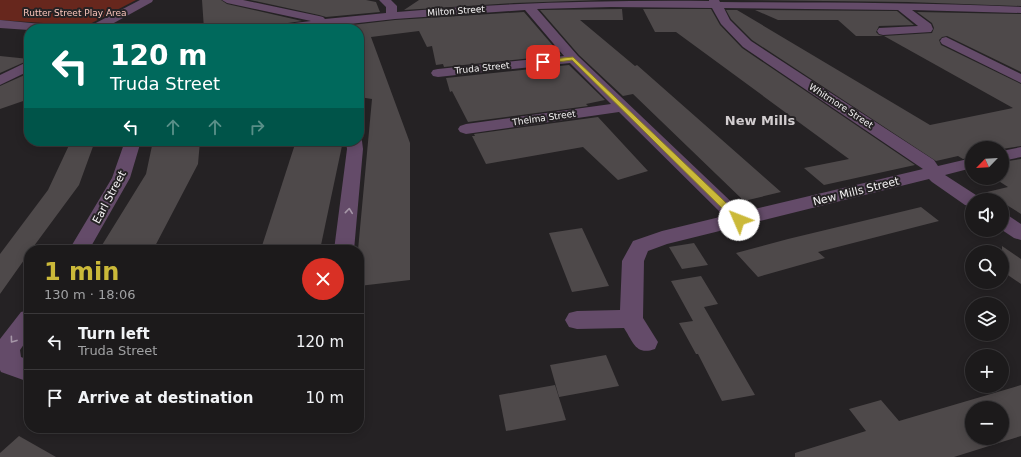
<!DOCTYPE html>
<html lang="en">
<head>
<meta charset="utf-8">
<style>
	:root { --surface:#1c1a1b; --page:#292728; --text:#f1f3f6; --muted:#a0a1a3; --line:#3a383a; --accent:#cbb939 }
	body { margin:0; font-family:"DejaVu Sans",sans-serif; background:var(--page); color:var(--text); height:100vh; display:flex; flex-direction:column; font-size:15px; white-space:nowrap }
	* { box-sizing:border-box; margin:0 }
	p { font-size:13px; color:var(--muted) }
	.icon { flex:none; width:22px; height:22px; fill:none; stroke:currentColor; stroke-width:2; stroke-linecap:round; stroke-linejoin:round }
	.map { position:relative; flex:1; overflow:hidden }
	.panel { position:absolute; left:24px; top:245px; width:340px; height:188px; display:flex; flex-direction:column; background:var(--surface); border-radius:16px; box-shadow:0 2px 10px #0003,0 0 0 1px var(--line) }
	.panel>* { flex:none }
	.guide { position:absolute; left:24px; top:24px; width:340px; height:122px; border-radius:16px; box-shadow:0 2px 10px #0003,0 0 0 1px var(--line); background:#00695c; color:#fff; overflow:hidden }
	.needle { width:26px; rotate:245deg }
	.controls { position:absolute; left:965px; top:141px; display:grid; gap:8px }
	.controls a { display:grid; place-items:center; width:44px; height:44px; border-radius:50%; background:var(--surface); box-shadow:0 2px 10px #0003,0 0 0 1px var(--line); font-size:20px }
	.pin { position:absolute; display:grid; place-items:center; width:34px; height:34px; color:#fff; margin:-17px; border-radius:8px; box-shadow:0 2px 6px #0006 }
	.me { position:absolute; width:44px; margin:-22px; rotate:314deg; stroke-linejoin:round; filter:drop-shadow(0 0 3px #0008) }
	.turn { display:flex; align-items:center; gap:14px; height:84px; padding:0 20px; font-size:18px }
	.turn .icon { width:52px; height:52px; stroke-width:2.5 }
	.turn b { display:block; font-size:28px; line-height:34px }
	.lanes { display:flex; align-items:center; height:38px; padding:0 20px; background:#0003; justify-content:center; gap:20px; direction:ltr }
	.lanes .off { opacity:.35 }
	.round { display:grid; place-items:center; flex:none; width:42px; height:42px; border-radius:21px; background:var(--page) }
	.head { display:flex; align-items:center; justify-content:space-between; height:68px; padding:0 20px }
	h1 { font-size:24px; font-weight:700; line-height:30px; color:var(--accent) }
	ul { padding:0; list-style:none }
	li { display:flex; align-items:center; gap:12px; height:56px; padding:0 20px; border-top:1px solid var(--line) }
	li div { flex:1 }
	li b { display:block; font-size:15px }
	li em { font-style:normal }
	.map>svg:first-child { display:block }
	.green { fill:#67271d }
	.building { fill:#4e494a; fill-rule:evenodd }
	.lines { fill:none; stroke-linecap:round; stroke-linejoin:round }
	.street { fill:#644b69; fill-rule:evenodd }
	.oneway { stroke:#a596a7 }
	.route { fill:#cbb939; stroke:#847825 }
	.labels { text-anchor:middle; stroke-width:4; stroke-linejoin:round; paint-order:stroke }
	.far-street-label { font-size:9px; fill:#f4f2f3; stroke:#252224 }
	.far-park-label { font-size:9px; fill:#fbc5bb; stroke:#252224 }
	.street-label { font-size:11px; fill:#f4f2f3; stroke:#252224 }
	.far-district-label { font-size:13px; font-weight:bold; fill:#d3ced0; stroke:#252224 }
</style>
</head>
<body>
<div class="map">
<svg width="1021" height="457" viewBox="0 0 1021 457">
	<rect width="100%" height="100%" fill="#252224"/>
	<polygon class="green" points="0,0 136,0 86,26 0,20"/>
	<g class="building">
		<polygon points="202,0 221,0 227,4 302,21 274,25 271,29 204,29"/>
		<polygon points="250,0 366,0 376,2 380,12 326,17 319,15"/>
		<polygon points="419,0 602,0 514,3 404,10"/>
		<polygon points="732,0 1021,0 1021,6 908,2"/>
		<polygon points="622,9 623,20 580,20 635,66 637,65 781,192 744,201 633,94 623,96 579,55 540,10"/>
		<polygon points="643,9 711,9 720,25 742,48 915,165 824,185 804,168 849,159 676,32 655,32"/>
		<polygon points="726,10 737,10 930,125 1013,108 884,36 932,33 934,28 932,23 917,12 1021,14 1021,72 947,36 942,37 939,40 941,45 1021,84 1021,146 1002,149 1002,148 972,148 972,157 963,159 958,156 936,161 752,40 731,19"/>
		<polygon points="755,10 897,11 914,25 879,26 876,32 879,35 883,36 856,36 838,20 778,20"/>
		<polygon points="524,12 561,55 444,67 443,64 436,65 432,46 427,47 419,31 371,37 410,143 410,280 359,286 358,250 372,99 359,97 359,29 318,29 395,20"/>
		<polygon points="0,56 29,59 29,60 0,73"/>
		<polygon points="569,65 605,100 586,104 588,106 468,122 452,91 450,92 446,78"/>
		<polygon points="29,73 29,99 0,109 0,86"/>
		<polygon points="598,117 648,171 618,180 583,147 486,164 472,136 475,136 474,134"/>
		<polygon points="71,141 95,141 79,185 31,250 29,250 29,253 0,294 0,254 48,190"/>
		<polygon points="153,141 200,141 198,164 153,250 99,250 146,174"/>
		<polygon points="296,141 343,141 321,245 261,249"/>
		<polygon points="1021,159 1021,214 1002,202 1002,200 999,200 987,192 1008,187 994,178 1002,178 1002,162"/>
		<polygon points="921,207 939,221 818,252 825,258 758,277 736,253 788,239"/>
		<polygon points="582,228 609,286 572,292 549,233"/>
		<polygon points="694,243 708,265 682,269 669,247"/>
		<polygon points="1002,246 1021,259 1021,284 1002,271"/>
		<polygon points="701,276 718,304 704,307 755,395 722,401 698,354 696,354 679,323 693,321 671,281"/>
		<polygon points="606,355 619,386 559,397 550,365"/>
		<polygon points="555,385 566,420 506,431 499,395"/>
		<path d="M1021,385V436L1005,441L954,457H795V453L866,431L849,409L881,400L899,421ZM972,408H1002V438H972Z"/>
		<polygon points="19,436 56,457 0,457 0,453"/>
	</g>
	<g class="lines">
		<g class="street">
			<polygon points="140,0 153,0 152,2 103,29 88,29 90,26"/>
			<path d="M222,0H243L319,16L323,17L325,19L386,13V7L379,0H391L397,6V12C501,3 605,0 709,1V0H719L720,2C821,3 921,2 1021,7V13L912,10L931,24L933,29L931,32L883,35L879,34L877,31L879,28L918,26L898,10L724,8L730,20L751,41L934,160L938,166L972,158V168L945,175L979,197L981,200H972V207L965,205L932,182L929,179L667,244L648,251L644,261L643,318L658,342L655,349C636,356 633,342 624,328L577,329L569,327L565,320L569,313L577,311L620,310L622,261L633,241L662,231L724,216L619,112L466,134L460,132L458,129L460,126L466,124L611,104L570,63L438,77L433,76L431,73L433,70L438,69L564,56L525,10L395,19L304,29H272L274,26L278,25L311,21L227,3ZM611,7L712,8L721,24L743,47L923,169L742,212L578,56L537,9Z"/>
			<polygon points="0,20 52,25 56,26 58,29 29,29 29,30 0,28"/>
			<polygon points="946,37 1021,74 1021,83 942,44 940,41 942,38"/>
			<polygon points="29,61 29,71 0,85 0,75"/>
			<polygon points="359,137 362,141 363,149 354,250 334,250 347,149 346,141 359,141"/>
			<polygon points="125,141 141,141 130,178 89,250 69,250 112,178"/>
			<polygon points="1021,147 1021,157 1002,161 1002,151"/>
			<polygon points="1002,215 1009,216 1021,224 1021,240 1014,238 1002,230"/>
			<polygon points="29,310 29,337 20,350 21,357 29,360 29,382 1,372 0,370 0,339 21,312"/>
		</g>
	</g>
	<defs><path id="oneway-chevron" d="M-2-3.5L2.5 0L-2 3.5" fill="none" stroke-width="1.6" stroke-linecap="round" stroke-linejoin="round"/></defs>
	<g class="oneway">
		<use href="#oneway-chevron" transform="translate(349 211) rotate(-84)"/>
		<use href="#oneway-chevron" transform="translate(13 340) rotate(126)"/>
	</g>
	<polygon class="route" points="573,57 742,218 744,220 742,222 736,222 572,60 543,64 540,62 543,60"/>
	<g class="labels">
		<g class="far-street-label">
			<text transform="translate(456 11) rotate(-4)" y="3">Milton Street</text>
			<text transform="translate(482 68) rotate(-6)" y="3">Truda Street</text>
			<text transform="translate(841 106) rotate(33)" y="3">Whitmore Street</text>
			<text transform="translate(544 118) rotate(-8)" y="3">Thelma Street</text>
		</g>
		<g class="far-park-label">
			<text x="75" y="16">Rutter Street Play Area</text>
		</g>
		<g class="street-label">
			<text transform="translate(856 191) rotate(-14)" y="4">New Mills Street</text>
			<text transform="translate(109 197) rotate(-62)" y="4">Earl Street</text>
		</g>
		<g class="far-district-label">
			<text x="760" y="125">New Mills</text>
		</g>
	</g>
</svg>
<div class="controls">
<a><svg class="needle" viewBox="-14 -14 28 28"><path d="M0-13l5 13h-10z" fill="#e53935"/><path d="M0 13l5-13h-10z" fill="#a0a1a3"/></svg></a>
<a><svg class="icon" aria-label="sound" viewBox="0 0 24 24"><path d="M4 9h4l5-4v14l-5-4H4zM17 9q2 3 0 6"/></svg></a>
<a><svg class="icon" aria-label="search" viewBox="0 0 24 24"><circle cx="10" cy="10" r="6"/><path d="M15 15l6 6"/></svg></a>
<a><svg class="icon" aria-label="layers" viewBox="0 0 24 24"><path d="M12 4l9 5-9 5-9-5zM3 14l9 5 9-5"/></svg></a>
<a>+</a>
<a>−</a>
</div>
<div class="pin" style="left:543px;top:62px;background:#d93025"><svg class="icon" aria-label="arrive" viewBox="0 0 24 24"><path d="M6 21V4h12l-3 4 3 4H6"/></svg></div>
<svg class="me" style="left:739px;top:220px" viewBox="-20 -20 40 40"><circle r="19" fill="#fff"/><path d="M0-13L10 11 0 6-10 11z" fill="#cbb939"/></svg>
<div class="guide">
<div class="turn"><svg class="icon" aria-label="left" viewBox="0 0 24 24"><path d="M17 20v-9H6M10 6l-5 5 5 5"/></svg><div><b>120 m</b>Truda Street</div></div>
<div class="lanes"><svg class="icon" aria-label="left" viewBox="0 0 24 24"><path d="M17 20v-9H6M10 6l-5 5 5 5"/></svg><svg class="icon off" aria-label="ahead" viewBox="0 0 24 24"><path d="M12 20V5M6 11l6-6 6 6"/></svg><svg class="icon off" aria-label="ahead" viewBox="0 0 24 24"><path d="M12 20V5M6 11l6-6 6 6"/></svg><svg class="icon off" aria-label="right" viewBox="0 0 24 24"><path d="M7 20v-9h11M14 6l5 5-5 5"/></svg></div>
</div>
<section class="panel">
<div class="head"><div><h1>1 min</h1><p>130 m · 18:06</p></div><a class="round" style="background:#d93025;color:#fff"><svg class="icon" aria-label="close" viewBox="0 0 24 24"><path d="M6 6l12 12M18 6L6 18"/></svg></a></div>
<ul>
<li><svg class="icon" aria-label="left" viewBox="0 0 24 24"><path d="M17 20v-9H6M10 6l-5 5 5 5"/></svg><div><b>Turn left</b><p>Truda Street</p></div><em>120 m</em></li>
<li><svg class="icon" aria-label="arrive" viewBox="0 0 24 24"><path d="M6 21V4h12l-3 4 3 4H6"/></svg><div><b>Arrive at destination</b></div><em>10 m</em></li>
</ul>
</section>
</div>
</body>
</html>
